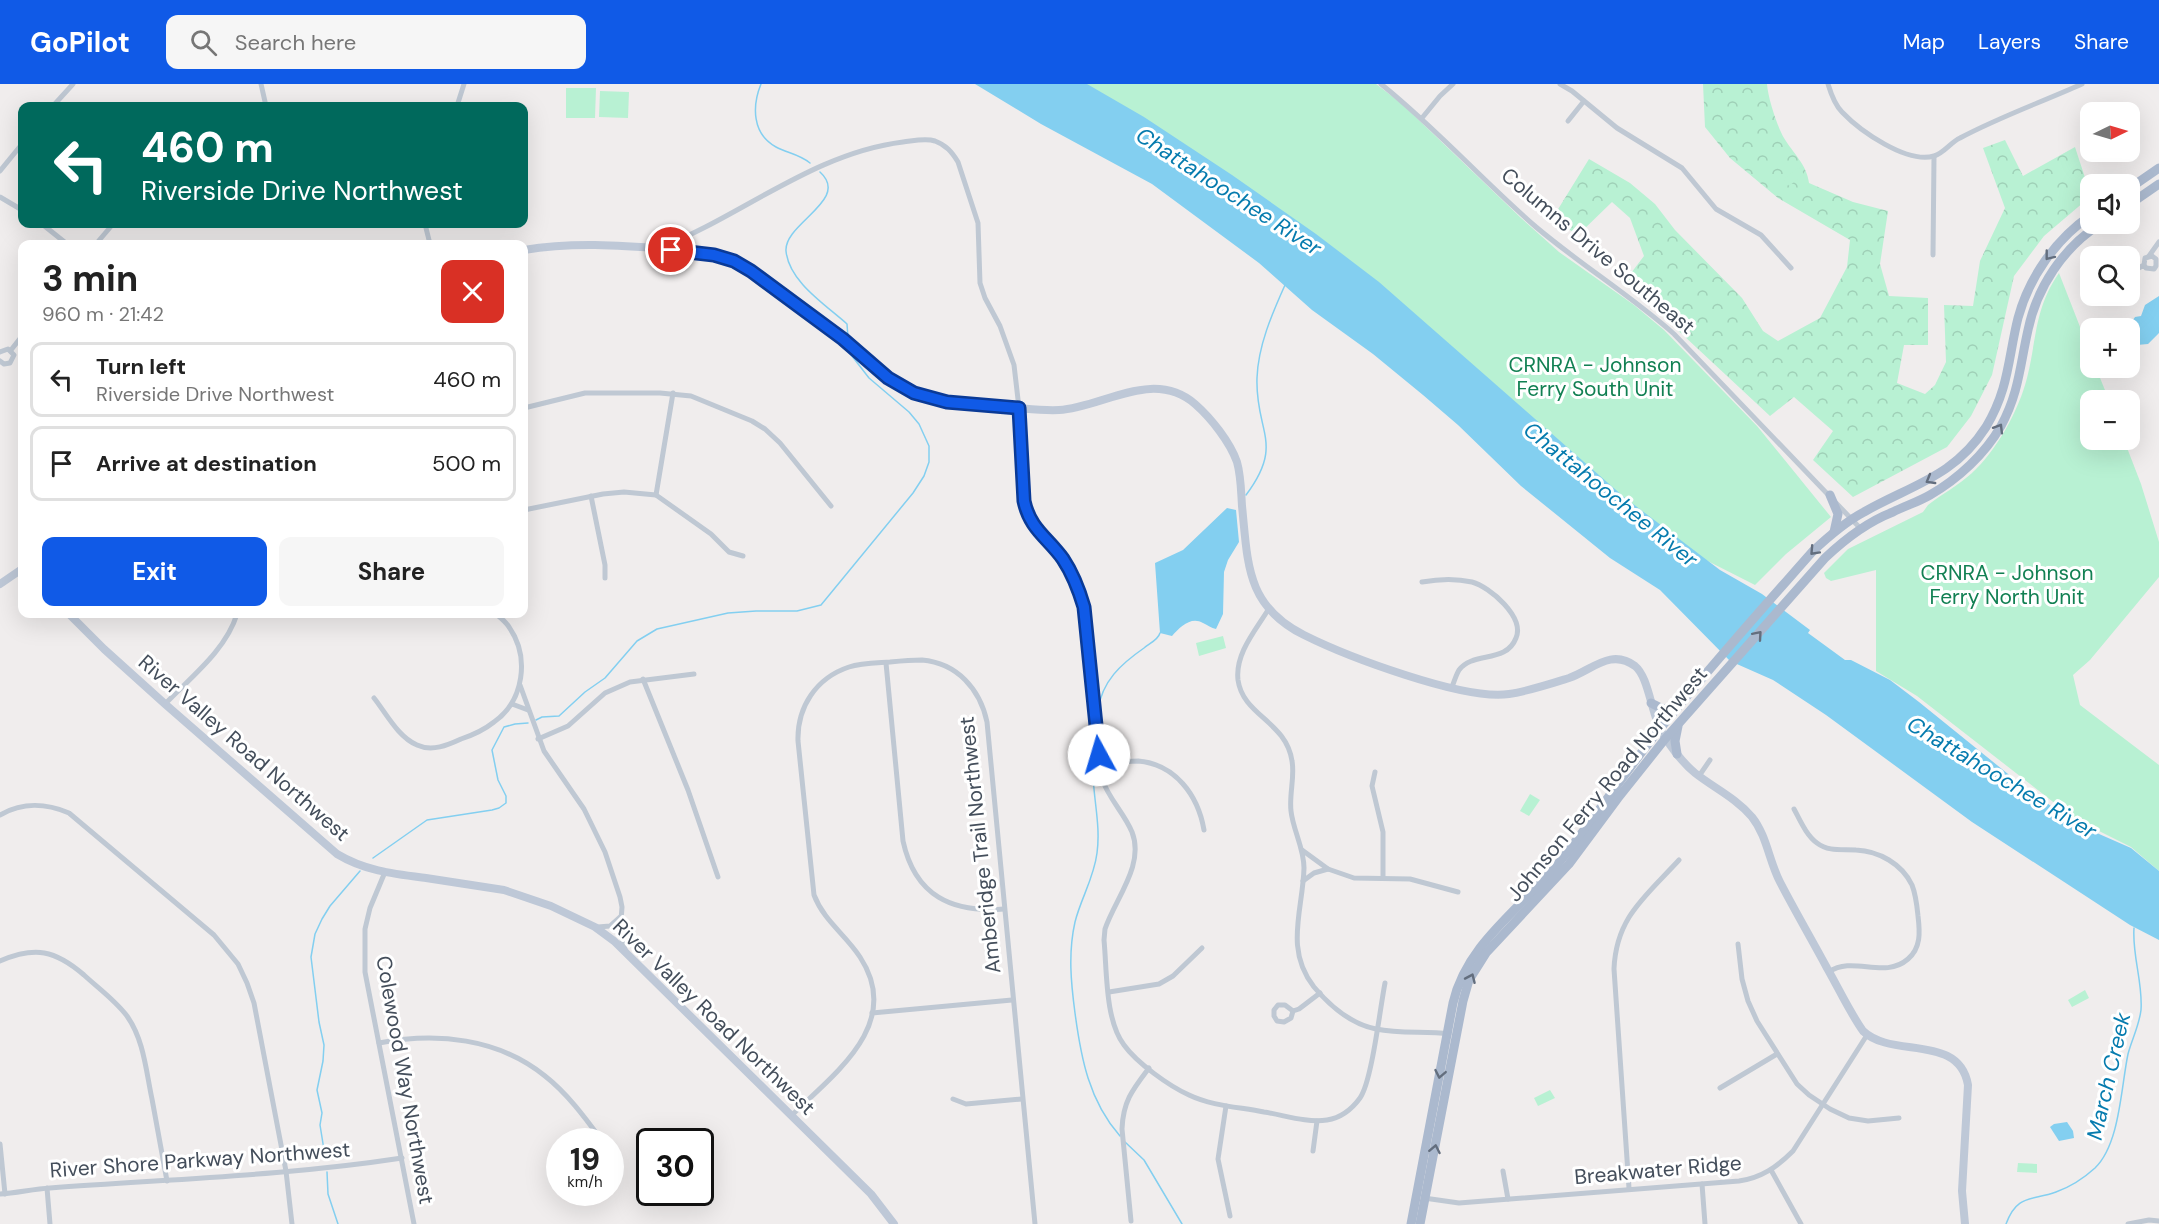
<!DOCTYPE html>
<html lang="en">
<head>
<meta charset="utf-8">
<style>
	:root { --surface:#fff; --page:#f6f6f6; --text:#222; --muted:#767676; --line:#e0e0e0; --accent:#105ae7 }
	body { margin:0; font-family:"DM Sans",sans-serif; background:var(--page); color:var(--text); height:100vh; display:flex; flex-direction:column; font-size:22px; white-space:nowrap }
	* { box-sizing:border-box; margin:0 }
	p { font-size:20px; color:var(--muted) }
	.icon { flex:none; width:33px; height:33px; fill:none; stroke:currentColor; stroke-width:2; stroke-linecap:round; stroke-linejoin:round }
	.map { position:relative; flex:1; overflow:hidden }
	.details { position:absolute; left:18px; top:156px; width:510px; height:378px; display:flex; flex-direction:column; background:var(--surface); border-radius:12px; box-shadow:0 6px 24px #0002 }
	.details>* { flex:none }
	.hud { position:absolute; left:18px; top:18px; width:510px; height:126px; border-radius:12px; box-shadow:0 6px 24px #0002; background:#00695c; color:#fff; overflow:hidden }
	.needle { width:39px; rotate:85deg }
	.buttons { position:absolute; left:2080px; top:18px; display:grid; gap:12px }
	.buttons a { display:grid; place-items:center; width:60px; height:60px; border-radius:12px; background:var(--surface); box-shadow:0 6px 24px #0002; font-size:30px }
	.speed { position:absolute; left:546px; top:1044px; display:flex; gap:12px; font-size:30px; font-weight:700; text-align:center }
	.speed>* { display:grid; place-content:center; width:78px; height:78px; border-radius:50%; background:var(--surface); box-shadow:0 6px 24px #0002; line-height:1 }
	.speed small { font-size:15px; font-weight:400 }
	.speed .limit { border:3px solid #111; border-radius:9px; background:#fff; color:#111 }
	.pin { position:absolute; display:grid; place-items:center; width:51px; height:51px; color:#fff; margin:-26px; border:3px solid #fff; border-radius:50%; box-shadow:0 2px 6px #0007 }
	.me { position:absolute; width:66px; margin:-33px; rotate:354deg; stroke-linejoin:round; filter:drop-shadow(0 0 4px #0008) }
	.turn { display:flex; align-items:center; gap:21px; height:126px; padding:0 24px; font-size:27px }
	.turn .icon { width:78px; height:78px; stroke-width:2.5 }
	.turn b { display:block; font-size:42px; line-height:51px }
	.round { display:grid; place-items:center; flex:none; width:63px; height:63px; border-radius:12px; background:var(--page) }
	.head { display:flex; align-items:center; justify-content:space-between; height:102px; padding:0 24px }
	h1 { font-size:36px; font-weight:700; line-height:45px }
	.action { display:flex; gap:12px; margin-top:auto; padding:12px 24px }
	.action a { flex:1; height:69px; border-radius:12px; background:var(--accent); color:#fff; font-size:24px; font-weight:700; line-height:69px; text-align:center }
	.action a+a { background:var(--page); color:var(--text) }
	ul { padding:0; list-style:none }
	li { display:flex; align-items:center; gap:18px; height:75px; margin:0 12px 9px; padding:0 12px; border:3px solid var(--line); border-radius:12px }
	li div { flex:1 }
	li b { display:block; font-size:22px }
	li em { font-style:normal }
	header { display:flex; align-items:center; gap:36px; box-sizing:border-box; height:84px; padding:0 30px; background:var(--accent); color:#fff }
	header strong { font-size:28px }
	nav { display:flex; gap:33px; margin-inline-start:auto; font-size:21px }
	.search { width:420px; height:54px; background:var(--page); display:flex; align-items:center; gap:15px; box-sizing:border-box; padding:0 21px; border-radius:12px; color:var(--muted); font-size:22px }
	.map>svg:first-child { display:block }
	.forest { fill:url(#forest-crowns) }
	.park { fill:#b8f1d3 }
	.water { fill:#83cff0 }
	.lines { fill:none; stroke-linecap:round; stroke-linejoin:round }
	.stream { stroke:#83cff0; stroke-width:1.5 }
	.street { stroke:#bfc8d3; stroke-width:5 }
	.secondary { stroke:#bec8d7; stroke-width:8 }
	.primary { stroke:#abb9ce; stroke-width:9 }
	.oneway { stroke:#636e7e }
	.route-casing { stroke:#0a3a96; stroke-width:15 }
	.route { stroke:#105ae7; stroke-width:10 }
	.labels { text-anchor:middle; stroke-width:6; stroke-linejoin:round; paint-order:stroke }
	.street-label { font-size:21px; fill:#444e5b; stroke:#fff }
	.park-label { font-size:21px; fill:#128053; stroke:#fff }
	.water-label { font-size:22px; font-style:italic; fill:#057bae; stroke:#fff }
</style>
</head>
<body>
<header>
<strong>GoPilot</strong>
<div class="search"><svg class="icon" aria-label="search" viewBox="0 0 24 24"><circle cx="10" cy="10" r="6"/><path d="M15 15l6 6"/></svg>Search here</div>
<nav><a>Map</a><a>Layers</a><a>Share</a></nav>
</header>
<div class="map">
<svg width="2159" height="1140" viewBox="0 0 2159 1140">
	<defs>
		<pattern id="forest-crowns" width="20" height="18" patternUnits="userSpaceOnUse" patternTransform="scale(1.5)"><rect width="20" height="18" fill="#b8f1d3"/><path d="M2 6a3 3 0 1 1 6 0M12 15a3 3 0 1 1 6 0" fill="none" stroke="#9fd0b7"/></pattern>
	</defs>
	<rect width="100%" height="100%" fill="#f0eded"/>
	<path class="forest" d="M1703,0H1767C1768,14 1777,42 1784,54C1793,69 1807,81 1809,99L1853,118L1888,127L1880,180L1889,212L1928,214V261H1904L1897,299L1925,310L1935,301L1946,278L1944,221L1973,222L1980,177L2005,124L1983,64L2005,56L2023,92L2075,63L2091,112L2044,152L2014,192L1992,291L1971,332L1947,363L1853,413L1813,376L1833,347L1794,313L1770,332L1625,197L1644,172L1630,134L1612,118L1578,151L1552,135L1589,75L1630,99L1655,120L1675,146L1742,214L1763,247L1778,257L1820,234L1847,183L1850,156L1778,114L1730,74L1705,43Z"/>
	<g class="park">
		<polygon points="1064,0 1376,0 1401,19 1521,134 1559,168 1634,221 1664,246 1757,342 1831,433 1786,470 1755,501 1680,463"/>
		<polygon points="566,4 596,4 595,34 566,34"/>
		<polygon points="600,7 629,8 628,34 599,33"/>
		<polygon points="1799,83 1804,90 1789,102 1784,95"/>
		<path d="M2059,189L2091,271V284H2096L2109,316H2091V356H2124L2141,400L2159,458V493L2090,576L2073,591L2080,621L2159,681V787L2131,763L2075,735L1917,612L1876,587V486L1831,497L1826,494L1824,489L1848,465L1923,428L1928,421C1942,410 1959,401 1972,389C1997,366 2019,326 2027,294C2037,255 2034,225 2059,189Z"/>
		<polygon points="1223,552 1226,564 1199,572 1196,559"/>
		<polygon points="1530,710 1540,716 1529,732 1520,727"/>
		<polygon points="2085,906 2089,914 2072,923 2068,916"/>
		<polygon points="1550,1006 1555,1014 1538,1022 1534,1014"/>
		<polygon points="2018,1079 2037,1080 2037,1089 2017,1088"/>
	</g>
	<g class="water">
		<polygon points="975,0 1087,0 1144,33 1232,91 1316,150 1379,198 1624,413 1720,486 1762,510 1810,546 1808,549 1845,576 1851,576 1890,596 1919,618 2013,694 2074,739 2131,764 2159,787 2159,856 2130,841 1972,738 1826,631 1773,596 1730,577 1660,506 1610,474 1521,402 1458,341 1423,311 1373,270 1312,226 1259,179 1152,100 1041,40"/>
		<polygon points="2159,212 2159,249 2148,260 2137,261 2131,256 2133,236 2135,233 2141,232 2145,221"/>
		<path d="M1227,424L1236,426L1239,458L1228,476L1224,488L1223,530L1216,545C1211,544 1208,541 1203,539C1191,532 1180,543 1172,552L1160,549L1155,479L1183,466Z"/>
		<polygon points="2067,1038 2073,1047 2074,1054 2059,1057 2050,1043 2054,1040"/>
	</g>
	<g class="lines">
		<g class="stream">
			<path d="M761,0C752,22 752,50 776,63C787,69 799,70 810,79"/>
			<path d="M820,88C851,116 784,139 786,167C789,198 826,221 847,240L848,254"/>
			<path d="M1246,411C1285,359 1255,348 1257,294C1258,262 1272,230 1285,201"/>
			<path d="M1098,626C1102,597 1121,580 1144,564C1150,559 1158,556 1160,549"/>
			<polyline points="536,636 542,633 559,632 585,608 605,594 637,557 657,545 728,529 756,527 797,527 821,521 913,409 924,392 929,378 929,362 919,340 909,328 869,294 845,263 845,261"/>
			<path d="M1095,646C1093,665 1092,685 1094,705C1096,727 1100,747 1097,769C1094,794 1081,814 1075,838C1068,869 1071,899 1075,929C1081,974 1089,1017 1120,1052"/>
			<polyline points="373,774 427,736 492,726 499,724 506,719 506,712 498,696 492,666 504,643 515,640 528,639"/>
			<polyline points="1125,1058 1144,1076 1182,1140"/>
			<polyline points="325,1072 320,1041 322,1029 317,1006 323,977 324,961 319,938 311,873 315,850 322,835 330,822 360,787"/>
			<polyline points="327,1088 328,1110 338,1140"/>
			<path d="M2006,1140C2017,1110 2031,1117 2056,1108C2070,1103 2084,1094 2095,1084C2120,1060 2121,1003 2128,970C2132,955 2139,942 2141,926C2143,898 2132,872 2134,844"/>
		</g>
		<g class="street">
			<polyline points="261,0 266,22"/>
			<path d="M1381,0C1436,44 1483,97 1536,143C1581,181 1630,211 1674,250L1861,445"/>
			<polyline points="1560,0 1572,7 1617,44 1682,84 1716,125 1761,151 1791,184"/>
			<path d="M1828,0C1831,10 1835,21 1842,28C1860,47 1907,80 1934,72C1944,69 1951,58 1960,54C1999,33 2042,18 2082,0"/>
			<polyline points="53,22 73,0"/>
			<polyline points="457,22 464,0"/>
			<polyline points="1422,34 1440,12 1453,0"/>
			<polyline points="1568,37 1584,17"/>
			<polyline points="0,87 22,60"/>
			<polyline points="0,113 22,126"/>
			<polyline points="42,140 67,160"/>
			<polyline points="425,140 430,160"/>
			<polyline points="96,160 113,140"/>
			<path d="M662,163C743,131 814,69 903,58C913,57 925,54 935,57C946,61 952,68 958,78L978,139L980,199L985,214L1000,242L1014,281L1019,324L1024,417C1031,453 1065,468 1078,505C1088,531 1089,559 1091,586C1095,623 1098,659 1102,695C1109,715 1124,729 1132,748C1145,781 1115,815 1105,845L1104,856C1107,887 1105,936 1124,961C1137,979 1169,1002 1189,1011C1212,1022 1239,1023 1264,1028C1284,1031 1306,1039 1327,1036C1340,1034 1352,1025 1360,1014C1372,997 1380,924 1385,899"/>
			<polyline points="1933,171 1934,73"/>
			<polyline points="2149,172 2159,158"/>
			<polyline points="2130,189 2144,181 2145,174 2152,172 2156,175 2156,182 2154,185 2146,184 2144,181"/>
			<polyline points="11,266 22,252"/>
			<polyline points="0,268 8,265 14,271 10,279 4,280 0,277"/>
			<polyline points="524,324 585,309 660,309 691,312 752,337 765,345 780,359 831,422"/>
			<polyline points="656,411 673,309"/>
			<polyline points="591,412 605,481 605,494"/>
			<polyline points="524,426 603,410 624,408 656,411 711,450 729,468 743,472"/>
			<path d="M1422,498C1438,495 1455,494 1472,498C1490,503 1525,533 1516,554C1506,580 1473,567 1459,586C1456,591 1454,598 1452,603"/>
			<path d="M1268,526C1255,547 1235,570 1238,596C1243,632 1286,637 1292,677C1295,693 1289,710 1291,727C1293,746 1304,764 1304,784C1303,826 1284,865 1314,903C1330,922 1351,940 1376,945C1400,950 1425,947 1449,950"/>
			<path d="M886,579L903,757C915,812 952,829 1004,825"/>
			<polyline points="643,595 688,706 718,793"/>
			<polyline points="520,601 544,667 584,725 605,768 620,813 622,823 620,850 625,865"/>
			<path d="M374,614C386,629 398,653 417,661C432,668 448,661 461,655C473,651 484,646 494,638C524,617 530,573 509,543C506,538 501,534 496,530"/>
			<path d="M165,620C191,593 226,566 237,530"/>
			<polyline points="512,620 528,626"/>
			<polyline points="538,655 568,642 605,609 630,598 694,590"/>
			<path d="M1100,680C1112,679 1125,677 1138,677C1175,680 1198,711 1204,746"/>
			<polyline points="1375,688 1372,702 1383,748 1383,794"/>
			<polyline points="1699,692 1710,676"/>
			<path d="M1794,725C1800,736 1806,751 1817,759C1829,768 1842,765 1856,766C1879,767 1902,780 1912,801C1916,811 1917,822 1918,832C1920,848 1921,864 1908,875C1884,896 1853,871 1829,888"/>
			<path d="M0,731C23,718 45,719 69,729L214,851L238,880L247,899L254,919L286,1087L292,1140"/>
			<polyline points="1302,766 1328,785"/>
			<polyline points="385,788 370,824 365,845 365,888 414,1140"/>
			<polyline points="1303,797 1314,789 1328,785 1354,794 1410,795 1458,808"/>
			<polyline points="598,843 610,842 620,833"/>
			<polyline points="1738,860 1742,895 1748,917 1757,937 1797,1000 1809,1011 1830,1025 1849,1034 1868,1037 1899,1034"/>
			<path d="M0,877C35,862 55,866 84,891C98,904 115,916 127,932C144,956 146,987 152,1015C157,1042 162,1070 167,1097"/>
			<polyline points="1109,908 1159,900 1173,892 1202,864"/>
			<polyline points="1293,927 1285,921 1278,921 1274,926 1274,932 1277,937 1284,938 1291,934 1293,927 1299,925 1320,909"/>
			<polyline points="872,929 1012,916"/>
			<path d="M379,959C437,948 498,954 545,992C568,1010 586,1035 603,1058"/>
			<polyline points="1720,1004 1777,970"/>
			<polyline points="953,1015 966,1020 1022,1015"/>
			<polyline points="1226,1022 1218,1075 1230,1132"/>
			<path d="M791,1032C834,990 904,940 860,873C845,850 824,837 814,811L798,657C797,623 816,594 849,583C861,579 876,579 890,578C900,577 911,576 922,576C957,579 980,605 987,638L1035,1140"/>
			<polyline points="0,1060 5,1110"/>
			<polyline points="1313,1067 1317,1037"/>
			<polyline points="1771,1086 1801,1140"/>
			<polyline points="1503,1087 1508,1115"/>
			<polyline points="1702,1100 1705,1140"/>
			<polyline points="47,1104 50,1140"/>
			<path d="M1629,1104L1614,885C1616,833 1646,812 1679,776"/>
			<path d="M0,1110C17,1109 33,1105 50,1104C167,1095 285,1092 402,1074"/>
			<path d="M1424,1114L1459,1119L1739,1097C1761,1094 1777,1083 1793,1067L1867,951"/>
			<path d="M1131,1137L1122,1045C1123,1017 1133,1005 1149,984"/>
			<polyline points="2128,1140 2149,1136 2159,1137"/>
		</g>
		<g class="secondary">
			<path d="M524,166C571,158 619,161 666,165C690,168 715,168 737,178C764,191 786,212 809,230C821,239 834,248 845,257C874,279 897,306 934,315C957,321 982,321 1005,323C1023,324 1041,327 1059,326C1104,323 1153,284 1195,320C1211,334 1230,358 1237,378C1241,392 1241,407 1242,422C1248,480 1246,522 1304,551C1346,572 1464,617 1509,610C1529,607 1550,600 1569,594C1592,586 1611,564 1635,582C1650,594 1651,635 1666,655C1674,667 1684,680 1695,689C1714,704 1736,714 1752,733C1767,752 1769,777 1780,798C1795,827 1812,856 1827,884C1839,905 1849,927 1863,947C1892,975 1959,949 1968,1001L1962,1107L1965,1140"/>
			<polyline points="0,500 22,485"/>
			<path d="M69,530L104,565L165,620L337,770C365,787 394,790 426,794C452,798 478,802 504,806L551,822L595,843L614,857L871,1110L894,1140"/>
		</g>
		<g class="primary">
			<polyline points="2130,104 2159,84"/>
			<polyline points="2130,120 2159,100"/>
			<polyline points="1830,411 1838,430 1834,448"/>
			<polyline points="1651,619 1663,625 1679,622"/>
			<polyline points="1677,670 1675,657 1678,642"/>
			<path d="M1411,1140L1453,919C1467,858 1524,823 1561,776C1595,734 1625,688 1659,646C1708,585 1761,526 1813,467C1829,452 1845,438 1864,428C1911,401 1954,393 1986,343C2009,305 2008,274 2018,234C2029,193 2056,155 2091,131"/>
			<path d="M1420,1140L1463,917L1469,896L1486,869L1569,780L1618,714L1665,655L1825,474C1845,455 1867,438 1893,428C1905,422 1918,418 1930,411C1958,395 1985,370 2001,342C2019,309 2020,281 2028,246C2037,203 2063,164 2100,140"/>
		</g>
	</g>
	<defs><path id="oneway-chevron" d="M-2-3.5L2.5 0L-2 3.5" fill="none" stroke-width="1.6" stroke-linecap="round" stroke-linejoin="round" transform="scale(1.5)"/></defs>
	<g class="oneway">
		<use href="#oneway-chevron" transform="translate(2049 172) rotate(128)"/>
		<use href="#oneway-chevron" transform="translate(1999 344) rotate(-59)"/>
		<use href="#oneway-chevron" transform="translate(1930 396) rotate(150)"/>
		<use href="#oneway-chevron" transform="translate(1814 467) rotate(133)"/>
		<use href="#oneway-chevron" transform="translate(1758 551) rotate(-49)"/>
		<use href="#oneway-chevron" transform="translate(1471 894) rotate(-66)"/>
		<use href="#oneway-chevron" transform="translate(1440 990) rotate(101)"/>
		<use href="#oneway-chevron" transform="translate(1435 1065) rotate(-79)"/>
	</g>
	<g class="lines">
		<g class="route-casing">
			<path id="route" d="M671,166L714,171L734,177L751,187L843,255L888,294L914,309L947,318L1019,324L1024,417C1030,445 1047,453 1063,475C1073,490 1079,506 1084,523L1099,671"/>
		</g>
		<use href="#route" class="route"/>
	</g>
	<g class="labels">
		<g class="street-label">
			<text transform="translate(1598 167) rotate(40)" y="7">Columns Drive Southeast</text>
			<text transform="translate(244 664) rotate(41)" y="7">River Valley Road Northwest</text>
			<text transform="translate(1607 700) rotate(-50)" y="7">Johnson Ferry Road Northwest</text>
			<text transform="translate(980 761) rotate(-96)" y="7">Amberidge Trail Northwest</text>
			<text transform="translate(714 933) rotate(44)" y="7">River Valley Road Northwest</text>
			<text transform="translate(405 996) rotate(80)" y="7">Colewood Way Northwest</text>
			<text transform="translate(200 1076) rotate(-4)" y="7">River Shore Parkway Northwest</text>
			<text transform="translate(1658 1086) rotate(-5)" y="7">Breakwater Ridge</text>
		</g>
		<g class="park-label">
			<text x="1595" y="288">CRNRA - Johnson<tspan x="1595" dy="24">Ferry South Unit</tspan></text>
			<text x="2007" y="496">CRNRA - Johnson<tspan x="2007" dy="24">Ferry North Unit</tspan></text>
		</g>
		<g class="water-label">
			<text transform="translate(1229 107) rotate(33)" y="8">Chattahoochee River</text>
			<text transform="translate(1611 410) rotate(39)" y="8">Chattahoochee River</text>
			<text transform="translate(2002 693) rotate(31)" y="8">Chattahoochee River</text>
			<text transform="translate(2108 992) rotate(-77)" y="8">March Creek</text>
		</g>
	</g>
</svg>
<div class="buttons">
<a><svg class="needle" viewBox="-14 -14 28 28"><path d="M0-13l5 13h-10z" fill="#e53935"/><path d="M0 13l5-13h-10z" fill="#767676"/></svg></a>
<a><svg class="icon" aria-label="sound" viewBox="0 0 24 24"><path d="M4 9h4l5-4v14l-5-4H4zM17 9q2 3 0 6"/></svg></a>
<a><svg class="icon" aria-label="search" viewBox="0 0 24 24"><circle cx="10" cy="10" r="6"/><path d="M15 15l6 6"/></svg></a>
<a>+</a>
<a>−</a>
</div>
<div class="speed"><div>19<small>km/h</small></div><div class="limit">30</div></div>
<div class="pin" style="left:671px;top:166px;background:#d93025"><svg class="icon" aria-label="arrive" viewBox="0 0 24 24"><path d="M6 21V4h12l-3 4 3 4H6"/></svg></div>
<svg class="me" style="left:1099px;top:671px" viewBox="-20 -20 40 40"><circle r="19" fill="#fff"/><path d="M0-13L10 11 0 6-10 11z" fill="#105ae7"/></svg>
<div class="hud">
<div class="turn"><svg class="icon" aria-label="left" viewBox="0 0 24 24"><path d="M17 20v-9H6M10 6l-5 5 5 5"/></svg><div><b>460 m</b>Riverside Drive Northwest</div></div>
</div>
<section class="details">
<div class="head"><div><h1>3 min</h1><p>960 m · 21:42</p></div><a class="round" style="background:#d93025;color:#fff"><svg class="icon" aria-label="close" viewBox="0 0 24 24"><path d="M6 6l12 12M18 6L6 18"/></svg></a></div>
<ul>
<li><svg class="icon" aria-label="left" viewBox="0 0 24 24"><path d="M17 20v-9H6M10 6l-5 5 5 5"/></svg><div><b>Turn left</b><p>Riverside Drive Northwest</p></div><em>460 m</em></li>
<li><svg class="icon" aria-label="arrive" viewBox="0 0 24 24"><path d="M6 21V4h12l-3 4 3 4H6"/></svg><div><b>Arrive at destination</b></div><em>500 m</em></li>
</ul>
<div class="action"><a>Exit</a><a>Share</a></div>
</section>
</div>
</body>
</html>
